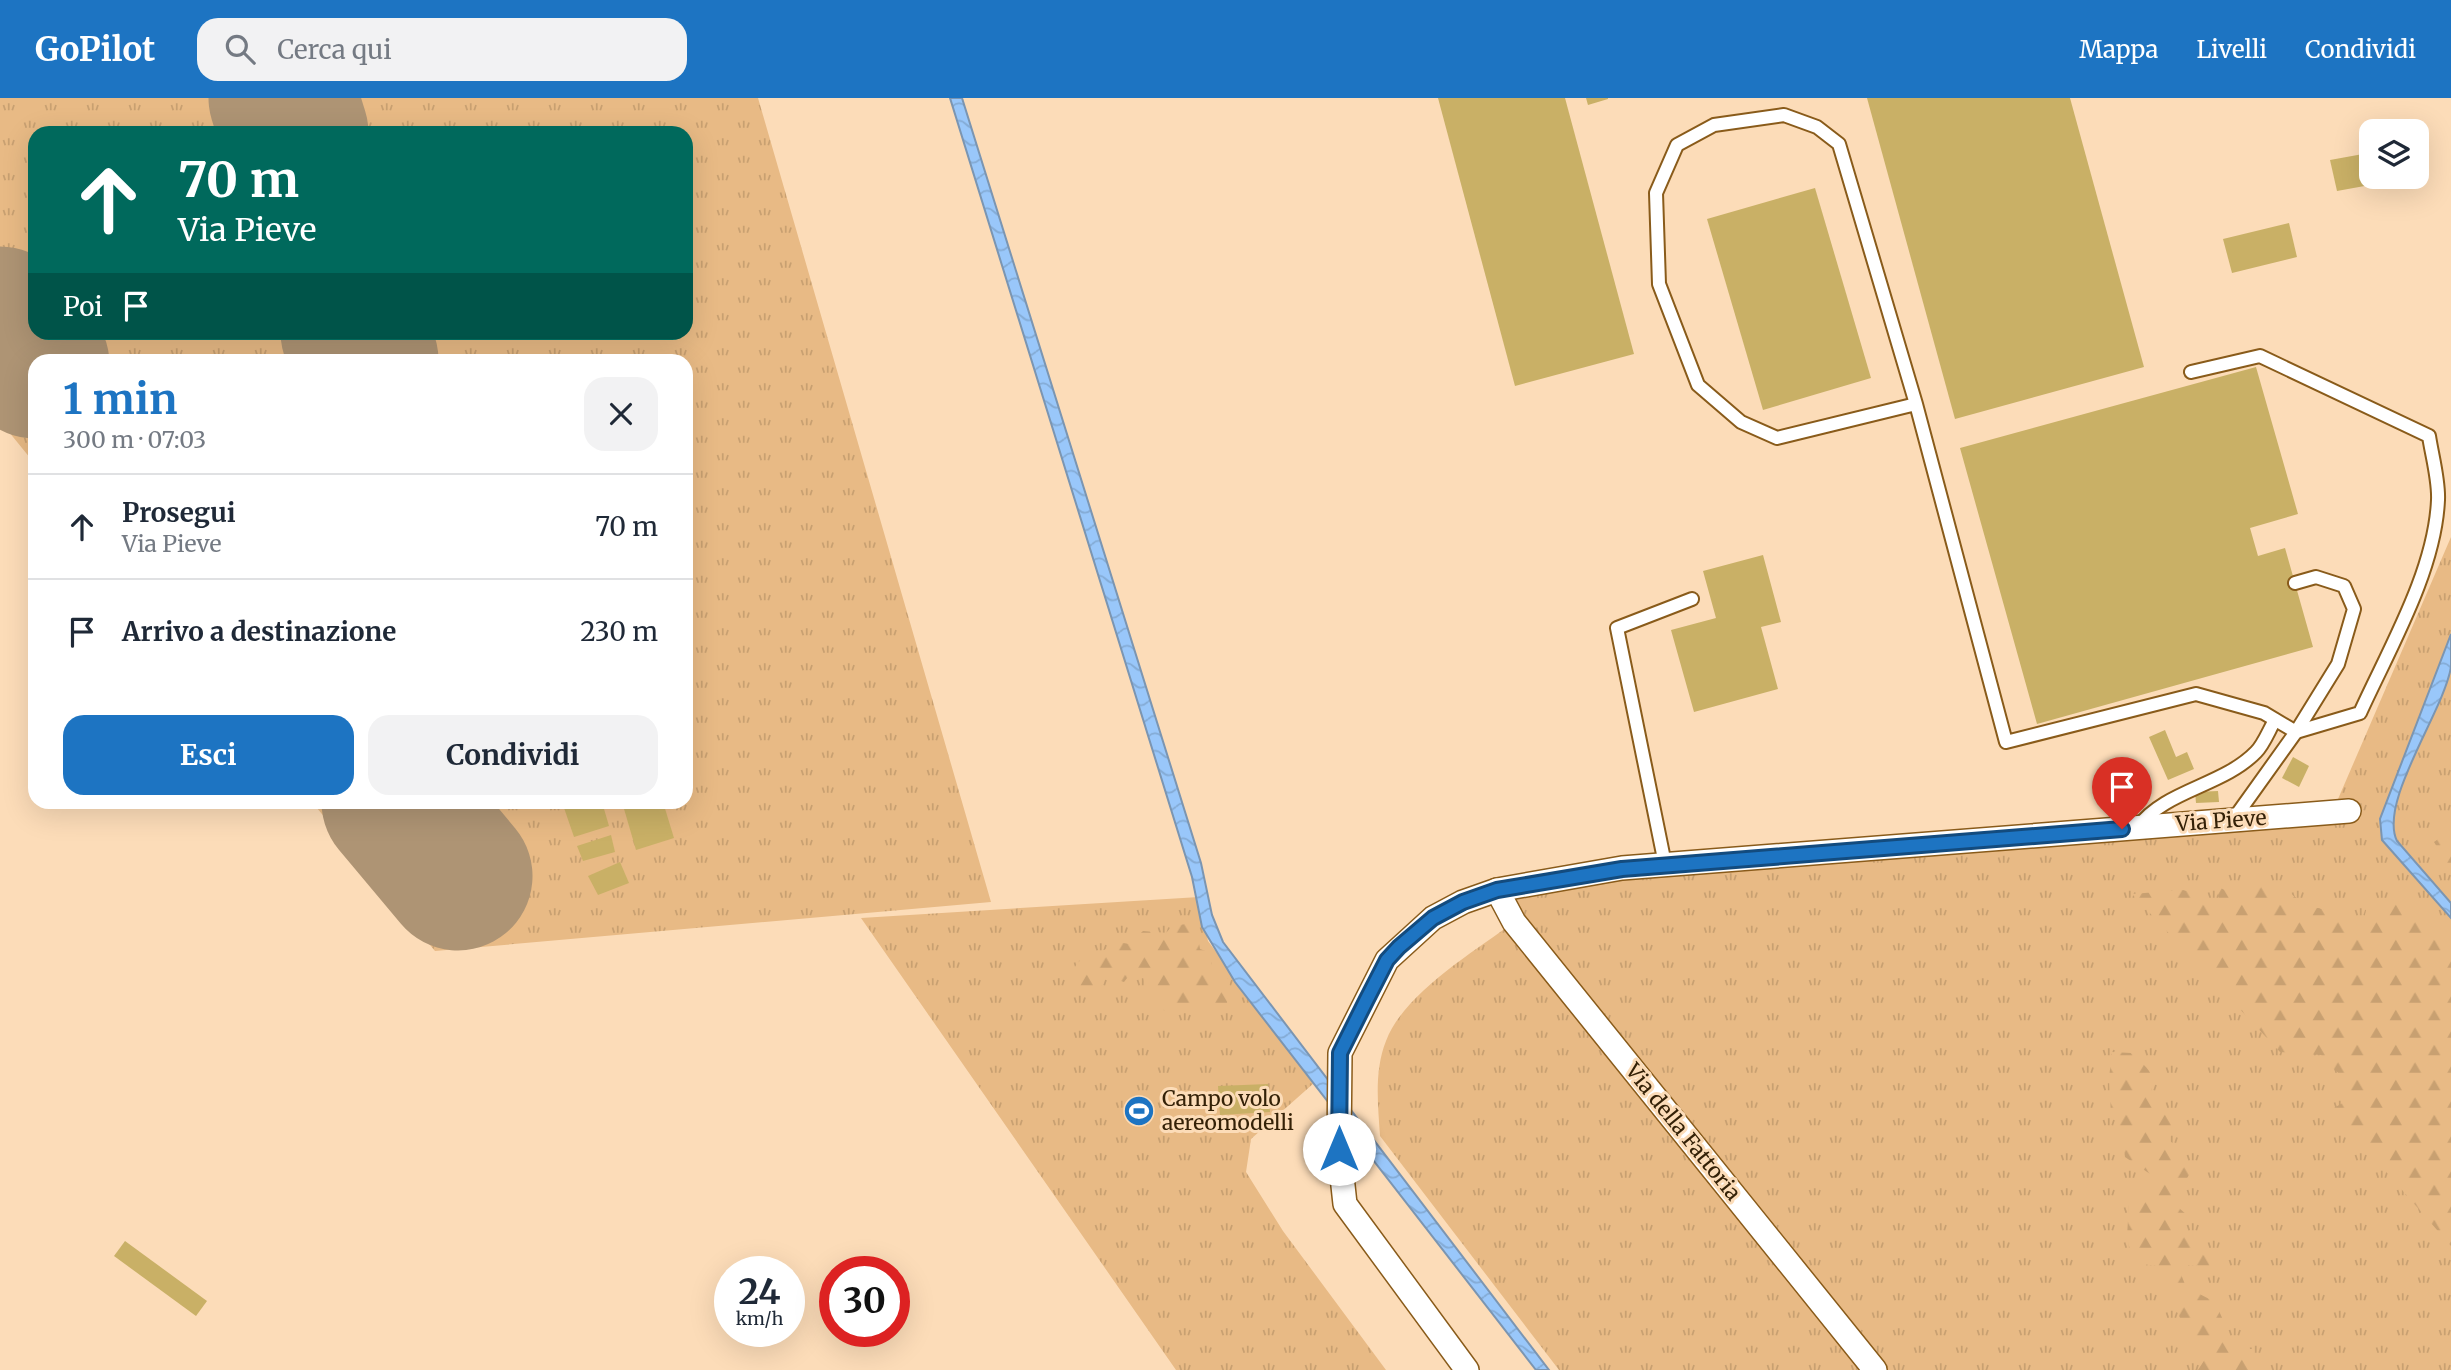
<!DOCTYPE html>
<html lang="it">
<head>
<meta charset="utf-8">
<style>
	:root { --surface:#fff; --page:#f2f2f3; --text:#1f2937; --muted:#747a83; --line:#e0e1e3; --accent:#1d74c2 }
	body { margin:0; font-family:Merriweather,serif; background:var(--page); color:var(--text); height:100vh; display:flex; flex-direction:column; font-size:26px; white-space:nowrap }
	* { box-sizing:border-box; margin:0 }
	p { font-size:23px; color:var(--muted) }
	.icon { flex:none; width:38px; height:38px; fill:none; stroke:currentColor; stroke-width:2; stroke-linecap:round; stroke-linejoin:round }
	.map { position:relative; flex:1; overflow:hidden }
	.drawer { position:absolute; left:28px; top:256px; width:665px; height:455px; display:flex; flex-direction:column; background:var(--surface); border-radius:21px; box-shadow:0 7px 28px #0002 }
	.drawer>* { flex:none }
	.banner { position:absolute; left:28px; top:28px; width:665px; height:214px; border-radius:21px; box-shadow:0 7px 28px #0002; background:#00695c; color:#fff; overflow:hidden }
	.buttons { position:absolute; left:2359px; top:21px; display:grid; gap:14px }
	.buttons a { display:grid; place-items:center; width:70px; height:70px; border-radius:14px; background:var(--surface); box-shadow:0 7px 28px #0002; font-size:35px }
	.speed { position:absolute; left:714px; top:1158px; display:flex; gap:14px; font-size:35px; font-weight:700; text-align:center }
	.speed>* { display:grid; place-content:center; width:91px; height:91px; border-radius:50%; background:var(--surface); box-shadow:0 7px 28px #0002; line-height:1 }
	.speed small { font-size:18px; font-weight:400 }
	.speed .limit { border:10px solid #d22; background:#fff; color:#111 }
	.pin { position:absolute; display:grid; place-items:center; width:60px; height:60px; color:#fff; margin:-72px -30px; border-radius:50% 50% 50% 0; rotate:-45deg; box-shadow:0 0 7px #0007 }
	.pin .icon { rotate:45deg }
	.me { position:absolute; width:77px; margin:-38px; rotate:0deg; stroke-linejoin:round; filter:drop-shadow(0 0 5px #0008) }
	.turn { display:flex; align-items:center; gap:24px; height:147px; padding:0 35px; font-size:32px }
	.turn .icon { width:91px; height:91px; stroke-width:2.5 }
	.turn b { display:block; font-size:49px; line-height:60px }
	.then { display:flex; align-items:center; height:66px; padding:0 35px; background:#0003; gap:14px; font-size:26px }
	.round { display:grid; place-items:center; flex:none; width:74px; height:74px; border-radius:21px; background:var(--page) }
	.summary { display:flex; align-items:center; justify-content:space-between; height:119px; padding:0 35px }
	h1 { font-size:42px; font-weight:700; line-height:52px; color:var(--accent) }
	.action { display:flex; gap:14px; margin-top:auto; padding:14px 35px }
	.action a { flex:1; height:80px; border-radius:21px; background:var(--accent); color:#fff; font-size:28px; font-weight:700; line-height:80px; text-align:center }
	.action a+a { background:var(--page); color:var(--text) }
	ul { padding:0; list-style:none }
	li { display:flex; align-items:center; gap:21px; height:105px; padding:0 35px; border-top:2px solid var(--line) }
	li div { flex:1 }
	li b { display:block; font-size:26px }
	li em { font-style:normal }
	header { display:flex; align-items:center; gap:42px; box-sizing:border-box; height:98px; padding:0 35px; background:var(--accent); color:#fff }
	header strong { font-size:33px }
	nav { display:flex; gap:38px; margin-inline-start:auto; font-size:24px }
	.search { width:490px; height:63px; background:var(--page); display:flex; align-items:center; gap:18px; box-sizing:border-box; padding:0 24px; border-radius:21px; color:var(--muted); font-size:26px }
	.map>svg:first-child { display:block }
	.grass { fill:url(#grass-tufts); fill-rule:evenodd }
	.forest { fill:url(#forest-firs) }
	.water { fill:url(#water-waves); stroke:#7b95b1; stroke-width:2 }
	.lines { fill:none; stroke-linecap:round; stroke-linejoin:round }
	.runway { stroke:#ae9474; stroke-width:149 }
	.building { fill:#c9b066 }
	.service-casing { stroke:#895b1a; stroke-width:16 }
	.minor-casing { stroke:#895b1a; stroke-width:26 }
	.service { stroke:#fff; stroke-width:12 }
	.minor { stroke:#fff; stroke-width:23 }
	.route-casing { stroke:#134b7e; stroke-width:18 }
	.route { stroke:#1d74c2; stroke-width:12 }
	.labels { text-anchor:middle; stroke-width:6; stroke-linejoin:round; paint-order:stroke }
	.street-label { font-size:21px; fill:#342107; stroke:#fcdcb8 }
	.poi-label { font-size:21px; fill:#342107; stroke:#fcdcb8; text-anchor:start }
</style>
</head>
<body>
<header>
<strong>GoPilot</strong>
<div class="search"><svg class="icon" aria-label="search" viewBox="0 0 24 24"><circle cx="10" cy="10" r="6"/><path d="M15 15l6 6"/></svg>Cerca qui</div>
<nav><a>Mappa</a><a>Livelli</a><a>Condividi</a></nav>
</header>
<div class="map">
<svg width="2451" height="1272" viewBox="0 0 2451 1272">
	<defs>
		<pattern id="grass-tufts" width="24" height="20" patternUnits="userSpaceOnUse" patternTransform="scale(1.75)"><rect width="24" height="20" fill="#e8ba85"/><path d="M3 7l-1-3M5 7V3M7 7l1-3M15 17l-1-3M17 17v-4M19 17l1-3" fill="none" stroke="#c8a071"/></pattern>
		<pattern id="forest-firs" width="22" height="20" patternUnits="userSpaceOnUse" patternTransform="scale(1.75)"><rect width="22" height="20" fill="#e8ba85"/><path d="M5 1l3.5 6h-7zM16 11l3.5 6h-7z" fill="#c8a071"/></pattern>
		<pattern id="water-waves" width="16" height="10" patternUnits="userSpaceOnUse" patternTransform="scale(1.75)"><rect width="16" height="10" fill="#99c7fa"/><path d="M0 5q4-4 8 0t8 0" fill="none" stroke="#84abd5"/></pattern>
	</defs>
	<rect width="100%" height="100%" fill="#fcdcb8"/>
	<g class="grass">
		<path d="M0,0H758L991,804L435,853L312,704H686V262H35V366L0,323ZM35,35H686V234H35Z"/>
		<path d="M2451,439V805L2396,743L2388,718L2382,742L2451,818V1272H1559L1380,1038C1378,1007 1374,973 1386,943C1404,895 1474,854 1514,824L1497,792L2332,715Z"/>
		<polygon points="1199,799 1208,843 1314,985 1251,1041 1246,1074 1283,1133 1386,1272 1176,1272 861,820"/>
	</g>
	<g class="forest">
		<polygon points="2451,732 2451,772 2434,744"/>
		<polygon points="2249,785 2280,789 2309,808 2364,821 2368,804 2402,798 2451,844 2451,1148 2341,1022 2334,1010 2346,1003 2344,981 2321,957 2280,954 2132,796 2183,792 2220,803 2214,787 2240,799"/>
		<path d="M1186,826L1197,833L1200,851L1211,855L1212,872L1225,876L1230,884L1227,905L1212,910L1192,905L1183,916L1163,912L1153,904L1152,891L1145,888L1142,873L1131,875L1124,884L1106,878L1101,889L1092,896C1061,891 1069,867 1091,854L1099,855L1118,844L1129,846L1143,833L1166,835L1172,828Z"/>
		<path d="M2112,954L2131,955C2148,971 2157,974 2150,999L2175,1026L2169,1042L2184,1056L2189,1077L2172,1104L2187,1117L2183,1135L2204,1143L2210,1169L2177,1166L2186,1189L2215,1204L2236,1251H2253L2259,1272H2198L2209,1255L2191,1246L2158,1168L2133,1165L2127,1139L2129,1104L2156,1080L2125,1059L2121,1030L2111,1016L2109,980Z"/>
	</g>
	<g class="water">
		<polygon points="950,0 962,0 1201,765 1212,817 1223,844 1549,1272 1536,1272 1235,884 1202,829 1192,779"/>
		<path d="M2451,536C2451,547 2451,559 2451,569C2444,613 2378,704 2397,743L2451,805V820L2382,742L2380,721Z"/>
	</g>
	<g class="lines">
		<g class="runway">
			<polyline points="283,0 294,35"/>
			<polyline points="0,223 35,266"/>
			<polyline points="355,234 364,262"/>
			<polyline points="396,704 458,778"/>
		</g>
	</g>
	<g class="building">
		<polygon points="1438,0 1565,0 1634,256 1515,288"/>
		<polygon points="1586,0 1608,0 1608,1 1588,7"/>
		<polygon points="1867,0 2070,0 2144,269 1955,321"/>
		<polygon points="2363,56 2370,87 2337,93 2330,62"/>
		<polygon points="1815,90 1871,280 1763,312 1707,121"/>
		<polygon points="2289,125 2297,159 2232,175 2223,141"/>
		<polygon points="2256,269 2298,416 2250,430 2258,458 2285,450 2313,549 2037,626 1960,350"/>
		<polygon points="1763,457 1781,524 1761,529 1778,591 1694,614 1671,532 1716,520 1703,473"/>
		<polygon points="2165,632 2176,659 2187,654 2194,671 2168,682 2149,639"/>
		<polygon points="2293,659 2309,668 2299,689 2282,680"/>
		<polygon points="2218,693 2219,704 2196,705 2195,694"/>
		<polygon points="562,704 602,704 609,728 574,739"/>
		<polygon points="622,704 663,704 674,740 636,752"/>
		<polygon points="611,737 615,754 583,763 577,748"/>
		<polygon points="620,764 629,785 598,797 588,778"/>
		<polygon points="1268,986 1270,1014 1220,1017 1218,988"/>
		<polygon points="125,1143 207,1203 196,1218 114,1158"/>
	</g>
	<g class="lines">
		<g class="service-casing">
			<g id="service">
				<path d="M1916,306L1839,46L1817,29L1784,17L1714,27L1677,47L1656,95L1659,186L1698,287L1741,324L1777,340L1916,306L2006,644L2196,596L2264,615L2296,634L2360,615C2389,551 2435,473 2438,402C2439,382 2432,358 2429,338L2260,258L2191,274"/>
				<polyline points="2233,722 2296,634 2338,566 2354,511 2344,488 2316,479 2295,485"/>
				<path d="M2138,729C2165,692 2223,688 2256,654C2264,646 2269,632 2275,622"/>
				<polyline points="1665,766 1617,530 1692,501"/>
			</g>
		</g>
		<g class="minor-casing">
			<g id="minor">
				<polyline points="1497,792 1514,824 1875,1272"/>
				<polyline points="1467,1272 1345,1106 1339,1051 1340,955 1387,862 1433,820 1463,804 1497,792 1622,770 2349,713"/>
			</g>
		</g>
		<use href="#service" class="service"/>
		<use href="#minor" class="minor"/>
	</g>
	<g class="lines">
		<g class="route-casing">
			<polyline id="route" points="1339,1051 1340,955 1366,903 1387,862 1399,849 1433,820 1463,804 1497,792 1622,771 2122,731"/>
		</g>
		<use href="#route" class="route"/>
	</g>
	<defs>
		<g id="stadium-disc" transform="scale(1.575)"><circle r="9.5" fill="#1d74c2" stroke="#fcdcb8"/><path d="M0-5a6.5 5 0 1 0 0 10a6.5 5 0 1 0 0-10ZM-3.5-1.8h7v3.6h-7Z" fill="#fff"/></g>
	</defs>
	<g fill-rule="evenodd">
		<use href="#stadium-disc" x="1139" y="1013"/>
	</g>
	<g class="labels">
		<g class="street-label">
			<text transform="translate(2221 723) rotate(-4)" y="7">Via Pieve</text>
			<text transform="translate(1683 1034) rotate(51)" y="7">Via della Fattoria</text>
		</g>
		<g class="poi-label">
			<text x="1162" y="1008">Campo volo<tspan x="1162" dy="24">aereomodelli</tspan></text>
		</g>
	</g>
</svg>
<div class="buttons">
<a><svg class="icon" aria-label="layers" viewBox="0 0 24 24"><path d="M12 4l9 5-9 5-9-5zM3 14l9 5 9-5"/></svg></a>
</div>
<div class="speed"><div>24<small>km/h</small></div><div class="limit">30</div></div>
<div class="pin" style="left:2122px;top:731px;background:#d93025"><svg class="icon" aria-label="arrive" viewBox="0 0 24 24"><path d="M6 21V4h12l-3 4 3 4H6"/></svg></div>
<svg class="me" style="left:1339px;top:1051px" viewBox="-20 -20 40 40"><circle r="19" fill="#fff"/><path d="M0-13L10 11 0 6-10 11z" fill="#1d74c2"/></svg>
<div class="banner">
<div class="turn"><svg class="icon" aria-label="ahead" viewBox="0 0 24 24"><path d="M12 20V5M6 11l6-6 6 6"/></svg><div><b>70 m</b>Via Pieve</div></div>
<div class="then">Poi<svg class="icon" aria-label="arrive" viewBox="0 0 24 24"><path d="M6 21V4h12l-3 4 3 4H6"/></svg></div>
</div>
<section class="drawer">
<div class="summary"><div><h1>1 min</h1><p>300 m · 07:03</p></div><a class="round"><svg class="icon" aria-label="close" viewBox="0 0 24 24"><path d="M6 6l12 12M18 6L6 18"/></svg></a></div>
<ul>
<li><svg class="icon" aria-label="ahead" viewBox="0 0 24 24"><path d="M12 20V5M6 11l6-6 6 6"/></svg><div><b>Prosegui</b><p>Via Pieve</p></div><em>70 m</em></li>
<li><svg class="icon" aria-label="arrive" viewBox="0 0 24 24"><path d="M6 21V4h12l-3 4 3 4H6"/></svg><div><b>Arrivo a destinazione</b></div><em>230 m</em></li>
</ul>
<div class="action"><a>Esci</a><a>Condividi</a></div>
</section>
</div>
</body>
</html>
